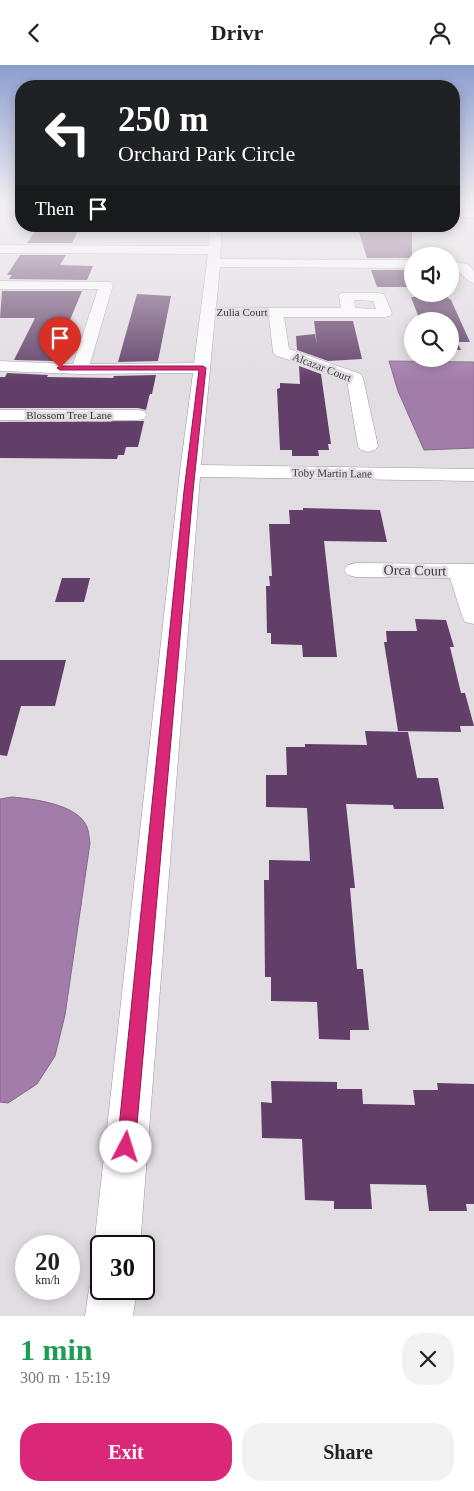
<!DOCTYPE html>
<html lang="en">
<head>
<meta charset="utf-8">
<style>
	:root { --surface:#fff; --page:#f2f2f2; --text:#222; --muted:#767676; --accent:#db2777 }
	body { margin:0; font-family:Georgia,serif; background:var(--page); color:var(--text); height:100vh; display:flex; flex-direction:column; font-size:19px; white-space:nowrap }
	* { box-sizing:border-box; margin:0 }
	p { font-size:16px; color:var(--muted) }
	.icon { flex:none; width:28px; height:28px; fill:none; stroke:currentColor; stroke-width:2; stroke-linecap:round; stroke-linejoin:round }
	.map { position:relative; height:1251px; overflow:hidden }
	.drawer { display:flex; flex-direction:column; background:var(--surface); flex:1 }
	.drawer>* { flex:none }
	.banner { position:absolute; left:15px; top:15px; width:445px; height:152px; border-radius:20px; box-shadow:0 2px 12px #0003; background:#202124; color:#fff; overflow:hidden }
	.tools { position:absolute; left:404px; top:182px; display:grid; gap:10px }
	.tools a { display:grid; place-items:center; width:55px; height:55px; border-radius:50%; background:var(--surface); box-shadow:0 2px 12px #0003; font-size:25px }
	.speed { position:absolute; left:15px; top:1170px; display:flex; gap:10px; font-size:25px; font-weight:700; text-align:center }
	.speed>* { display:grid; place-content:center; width:65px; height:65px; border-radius:50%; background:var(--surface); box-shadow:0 2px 12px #0003; line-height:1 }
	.speed small { font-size:12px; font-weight:400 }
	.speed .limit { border:2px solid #111; border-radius:8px; background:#fff; color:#111 }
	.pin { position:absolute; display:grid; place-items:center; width:42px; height:42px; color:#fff; margin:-51px -21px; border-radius:50% 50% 50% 0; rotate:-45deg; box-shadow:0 0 5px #0007 }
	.pin .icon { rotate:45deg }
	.me { position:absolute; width:55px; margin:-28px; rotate:5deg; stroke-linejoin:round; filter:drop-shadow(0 0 4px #0008) }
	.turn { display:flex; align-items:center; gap:18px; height:105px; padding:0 20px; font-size:22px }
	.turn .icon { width:65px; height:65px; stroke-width:2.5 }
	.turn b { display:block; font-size:35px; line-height:42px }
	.then { display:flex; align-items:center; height:48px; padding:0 20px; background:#0003; gap:10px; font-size:19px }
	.round { display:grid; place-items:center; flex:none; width:52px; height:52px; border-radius:20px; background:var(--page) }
	.head { display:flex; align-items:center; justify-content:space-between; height:85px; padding:0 20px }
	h1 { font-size:30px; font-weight:800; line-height:38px; color:#1e9e55 }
	.primary-button { display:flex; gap:10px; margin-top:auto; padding:10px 20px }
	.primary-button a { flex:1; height:58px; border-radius:20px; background:var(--accent); color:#fff; font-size:20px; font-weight:800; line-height:58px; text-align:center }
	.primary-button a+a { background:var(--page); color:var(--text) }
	header { display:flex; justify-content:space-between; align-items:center; height:65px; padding:0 20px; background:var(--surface); font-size:22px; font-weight:800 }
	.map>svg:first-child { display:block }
	.water { fill:#a37daa; stroke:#846888 }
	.building { fill:#613f68 }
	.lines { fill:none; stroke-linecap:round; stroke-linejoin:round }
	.street-casing { stroke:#9c979d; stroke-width:1 }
	.street { fill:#fff; fill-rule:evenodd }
	.route { fill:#db2777; stroke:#8e194d }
	.labels { text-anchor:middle; stroke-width:5; stroke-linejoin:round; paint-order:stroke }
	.far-street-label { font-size:11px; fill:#3a373a; stroke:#e2dce3 }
	.street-label { font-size:14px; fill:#3a373a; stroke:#e2dce3 }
</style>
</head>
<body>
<header><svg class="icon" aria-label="back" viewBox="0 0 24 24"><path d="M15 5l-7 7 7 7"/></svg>Drivr<svg class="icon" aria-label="person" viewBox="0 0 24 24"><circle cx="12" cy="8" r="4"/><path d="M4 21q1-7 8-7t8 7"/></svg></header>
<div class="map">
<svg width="474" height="1251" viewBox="0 0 474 1251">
	<rect width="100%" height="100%" fill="#e2dce3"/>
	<g class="water">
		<polygon points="389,296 474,297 474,383 424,385 398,326"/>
		<path d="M12,732C33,734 78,739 87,762C89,767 89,773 90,778L65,950L55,991L37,1019L8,1038L0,1037V734Z"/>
	</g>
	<g class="building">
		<polygon points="357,161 412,161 412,193 367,193"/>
		<polygon points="35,166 78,166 72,178 27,178"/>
		<polygon points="20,190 66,190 60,200 93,201 87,215 9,214 12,210 7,210"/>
		<polygon points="371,205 412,205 412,222 377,222"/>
		<polygon points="2,226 82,226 53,296 14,295 35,253 0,253"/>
		<polygon points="137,229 171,231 158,296 118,297"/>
		<polygon points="411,232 447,232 451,235 470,277 457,277 461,285 450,285 450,256 420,256"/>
		<polygon points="314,256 353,256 362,294 328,296 297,285 296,271 315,269 317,280"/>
		<polygon points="299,301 321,309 331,379 328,379 329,385 318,385 319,391 292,391 292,385 280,385 277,324 280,323 280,318 300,319"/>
		<polygon points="7,308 48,310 47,312 113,313 114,311 156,310 152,329 150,329 149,332 146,345 138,343 0,343 0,312 5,312"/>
		<polygon points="144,356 138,382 126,382 124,390 118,390 117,394 0,393 0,357"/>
		<polygon points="303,443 380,445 387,477 324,476 337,592 303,592 302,580 271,579 271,568 267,568 266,521 270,521 269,511 272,511 269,459 290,459 289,445 303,445"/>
		<polygon points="62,513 90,513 84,537 55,537"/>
		<polygon points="415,554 446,555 454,582 450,582 461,628 465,628 474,661 460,661 461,667 398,666 384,577 387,577 386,566 417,566"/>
		<polygon points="0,595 66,595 55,641 21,641 7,691 0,690"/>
		<polygon points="365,666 408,667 417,713 438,713 444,744 394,744 393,740 346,739 355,823 350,823 357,904 363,904 369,965 350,965 350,975 319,974 317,937 271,936 271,912 265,912 264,815 269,815 269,795 310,796 307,743 266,742 266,710 287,710 286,682 305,682 305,679 367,680"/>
		<polygon points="271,1016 337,1017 337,1024 362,1024 363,1039 415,1040 413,1025 438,1025 437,1018 474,1019 474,1139 466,1139 467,1146 429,1146 426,1120 370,1119 372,1144 334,1144 334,1136 305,1135 302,1074 262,1073 261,1037 272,1038"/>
	</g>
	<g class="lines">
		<g class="street-casing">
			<g id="street">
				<rect x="454" y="146" width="20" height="6"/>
				<path d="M210,161H222L220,194L412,195V203L220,202L216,243H341L339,231L341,228H379L384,229L392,248L390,251L385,252H284L289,284L361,309L363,313L378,381L375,385L368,387L361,385L358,381L347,316L275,290L273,287L269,252L215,251L201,400L474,404V416L200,412L140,1181H101V1198L94,1181L180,406L193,308L80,309L0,306V296L73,299L98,224H0V216L111,217L113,220L90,299L194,298L208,189L0,188V180L209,181ZM354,235L373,236L376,244L355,243Z"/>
				<path d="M450,196L468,199L474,206V218C463,215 464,206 450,204Z"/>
				<polygon points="0,345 138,345 144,346 147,350 144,354 138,355 0,355"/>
				<polygon points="356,498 474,499 474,559 465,557 462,551 450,513 356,512 348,510 344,505 348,500"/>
				<polygon points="101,1205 101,1224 137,1224 133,1251 85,1251 89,1224 96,1207"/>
			</g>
		</g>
		<use href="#street" class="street"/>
	</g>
	<linearGradient id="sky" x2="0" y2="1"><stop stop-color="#8c9ecf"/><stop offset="0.44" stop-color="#f2eff2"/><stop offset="1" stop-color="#f2eff2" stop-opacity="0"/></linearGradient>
	<rect width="474" height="317" fill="url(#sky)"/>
	<polygon class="route" points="203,301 206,303 193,426 135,1082 133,1088 126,1091 120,1088 117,1082 184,426 199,305 60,305 57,303 60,301"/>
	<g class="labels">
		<g class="far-street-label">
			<text x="242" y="251">Zulia Court</text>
			<text transform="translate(322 302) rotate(21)" y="4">Alcazar Court</text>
			<text x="69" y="354">Blossom Tree Lane</text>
			<text transform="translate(332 408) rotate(1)" y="4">Toby Martin Lane</text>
		</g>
		<g class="street-label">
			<text transform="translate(415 505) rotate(1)" y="5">Orca Court</text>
		</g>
	</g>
</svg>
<div class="tools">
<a><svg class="icon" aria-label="sound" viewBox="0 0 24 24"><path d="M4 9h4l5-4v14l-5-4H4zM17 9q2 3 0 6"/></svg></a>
<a><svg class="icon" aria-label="search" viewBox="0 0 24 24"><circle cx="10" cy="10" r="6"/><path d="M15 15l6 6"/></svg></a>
</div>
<div class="speed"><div>20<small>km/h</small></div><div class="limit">30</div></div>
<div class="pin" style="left:60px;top:303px;background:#d93025"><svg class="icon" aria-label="arrive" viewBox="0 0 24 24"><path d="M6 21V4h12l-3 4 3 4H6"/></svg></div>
<svg class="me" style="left:126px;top:1082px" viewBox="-20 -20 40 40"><circle r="19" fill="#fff"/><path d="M0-13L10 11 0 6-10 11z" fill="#db2777"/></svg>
<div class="banner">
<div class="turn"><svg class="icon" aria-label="left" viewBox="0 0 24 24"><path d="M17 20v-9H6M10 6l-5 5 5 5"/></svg><div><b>250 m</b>Orchard Park Circle</div></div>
<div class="then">Then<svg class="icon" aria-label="arrive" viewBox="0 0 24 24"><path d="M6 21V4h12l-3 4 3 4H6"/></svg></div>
</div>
</div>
<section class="drawer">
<div class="head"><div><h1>1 min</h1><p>300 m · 15:19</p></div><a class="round"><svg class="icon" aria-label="close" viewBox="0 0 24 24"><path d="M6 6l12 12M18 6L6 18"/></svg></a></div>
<div class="primary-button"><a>Exit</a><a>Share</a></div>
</section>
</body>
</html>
